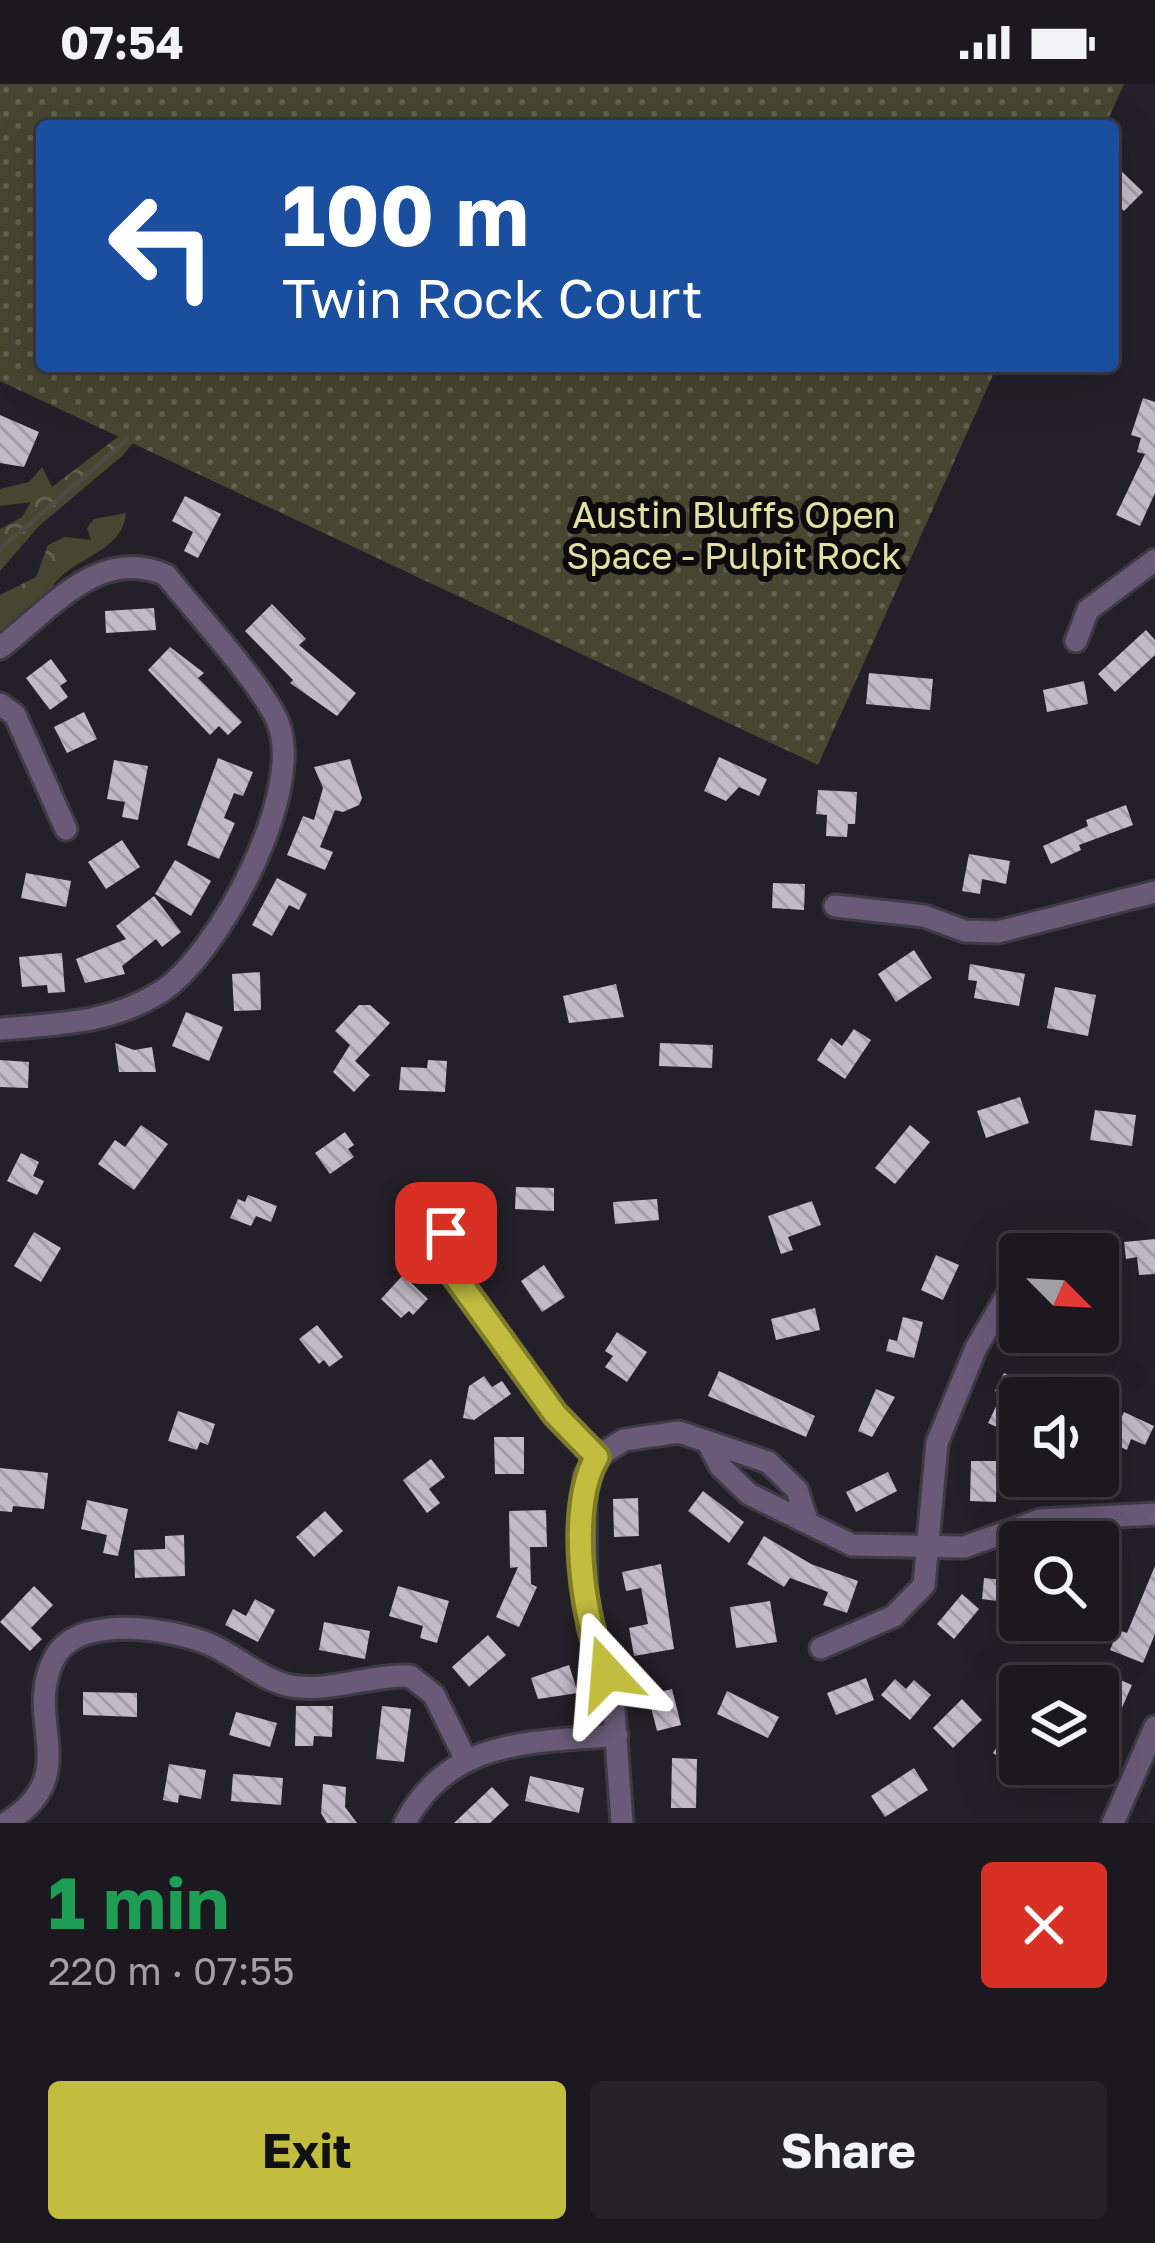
<!DOCTYPE html>
<html lang="en">
<head>
<meta charset="utf-8">
<style>
	:root { --surface:#1b181f; --page:#242128; --text:#f1f3f6; --muted:#a0a0a4; --line:#39373d; --accent:#c2bd3f }
	body { margin:0; font-family:"Golos Text",sans-serif; background:var(--page); color:var(--text); height:100vh; display:flex; flex-direction:column; font-size:45px; white-space:nowrap }
	* { box-sizing:border-box; margin:0 }
	p { font-size:39px; color:var(--muted) }
	.icon { flex:none; width:66px; height:66px; fill:none; stroke:currentColor; stroke-width:2; stroke-linecap:round; stroke-linejoin:round }
	.map { position:relative; height:1739px; overflow:hidden }
	.panel { display:flex; flex-direction:column; background:var(--surface); flex:1 }
	.panel>* { flex:none }
	.top-card { position:absolute; left:36px; top:36px; width:1083px; height:252px; border-radius:12px; box-shadow:0 12px 48px #0002,0 0 0 3px var(--line); background:#1a4fa0; color:#fff; overflow:hidden }
	.needle { width:78px; rotate:114deg }
	.fabs { position:absolute; left:999px; top:1149px; display:grid; gap:24px }
	.fabs a { display:grid; place-items:center; width:120px; height:120px; border-radius:12px; background:var(--surface); box-shadow:0 12px 48px #0002,0 0 0 3px var(--line); font-size:60px }
	.pin { position:absolute; display:grid; place-items:center; width:102px; height:102px; color:#fff; margin:-51px; border-radius:24px; box-shadow:0 6px 18px #0006 }
	.me { position:absolute; width:132px; margin:-66px; rotate:341deg; stroke-linejoin:round; filter:drop-shadow(0 0 9px #0008) }
	.turn { display:flex; align-items:center; gap:42px; height:252px; padding:0 48px; font-size:54px }
	.turn .icon { width:156px; height:156px; stroke-width:2.5 }
	.turn b { display:block; font-size:84px; line-height:102px }
	.round { display:grid; place-items:center; flex:none; width:126px; height:126px; border-radius:12px; background:var(--page) }
	.headline { display:flex; align-items:center; justify-content:space-between; height:204px; padding:0 48px }
	h1 { font-size:72px; font-weight:700; line-height:90px; color:#1e9e55 }
	.cta { display:flex; gap:24px; margin-top:auto; padding:24px 48px }
	.cta a { flex:1; height:138px; border-radius:12px; background:var(--accent); color:#111; font-size:48px; font-weight:700; line-height:138px; text-align:center }
	.cta a+a { background:var(--page); color:var(--text) }
	.status { display:flex; justify-content:space-between; align-items:center; height:84px; padding:0 60px; background:var(--surface); direction:ltr }
	.status svg { height:33px; fill:currentColor }
	.map>svg:first-child { display:block }
	.forest { fill:url(#forest-crowns) }
	.park { fill:url(#park-dots) }
	.lines { fill:none; stroke-linecap:round; stroke-linejoin:round }
	.stream { stroke:#4d4b46; stroke-width:4.5 }
	.building { fill:url(#building-back-hatch) }
	.minor-casing { stroke:#3f3b44; stroke-width:27 }
	.minor { stroke:#6a5a78; stroke-width:21 }
	.route-casing { stroke:#7e7b29; stroke-width:30 }
	.route { stroke:#c2bd3f; stroke-width:21 }
	.labels { text-anchor:middle; stroke-width:12; stroke-linejoin:round; paint-order:stroke }
	.park-label { font-size:36px; fill:#e2e1a1; stroke:#0d0b0e }
</style>
</head>
<body>
<div class="status"><b>07:54</b><svg viewBox="0 0 49 12"><path d="M0 12V9h3v3zM5 12V6h3v6zM10 12V3h3v9zM15 12V0h3v12zM26 1h20v11H26zM47 4h2v5h-2z"/></svg></div>
<div class="map">
<svg width="1155" height="1739" viewBox="0 0 1155 1739">
	<defs>
		<pattern id="forest-crowns" width="20" height="18" patternUnits="userSpaceOnUse" patternTransform="scale(3)"><rect width="20" height="18" fill="#464631"/><path d="M2 6a3 3 0 1 1 6 0M12 15a3 3 0 1 1 6 0" fill="none" stroke="#61614f"/></pattern>
		<pattern id="park-dots" width="8" height="8" patternUnits="userSpaceOnUse" patternTransform="scale(3)"><rect width="8" height="8" fill="#464631"/><path d="M2 2h.1M6 6h.1" fill="none" stroke="#61614f" stroke-width="1.8" stroke-linecap="round"/></pattern>
		<pattern id="building-back-hatch" width="6" height="6" patternUnits="userSpaceOnUse" patternTransform="scale(3)"><rect width="6" height="6" fill="#c1bbc7"/><path d="M-1 5l2 2M0 0l6 6M5-1l2 2" fill="none" stroke="#a29da7"/></pattern>
	</defs>
	<rect width="100%" height="100%" fill="#242029"/>
	<g class="forest">
		<polygon points="119,352 133,359 122,372 39,442 0,487 0,445 22,433 31,418 0,422 0,405 29,398 42,383 52,403"/>
		<path d="M126,429C123,469 72,473 53,502C38,523 21,538 0,556V511L36,493L48,461L65,453L91,456L87,444L94,435Z"/>
	</g>
	<polygon class="park" points="0,0 1124,0 1105,42 42,42 42,282 997,282 818,681 0,297"/>
	<g class="lines">
		<polyline class="stream" points="0,465 127,356"/>
	</g>
	<g class="building">
		<polygon points="1113,79 1143,108 1124,127 1113,116"/>
		<polygon points="1143,314 1155,318 1155,409 1140,442 1116,431 1145,370 1137,368 1141,354 1131,351"/>
		<polygon points="0,331 39,348 24,383 0,379"/>
		<polygon points="185,412 221,430 198,474 184,467 193,448 172,437"/>
		<polygon points="272,520 306,555 299,561 356,609 337,632 290,599 293,596 245,547"/>
		<polygon points="154,524 156,546 106,549 105,527"/>
		<polygon points="1146,546 1155,556 1155,571 1115,608 1098,590"/>
		<polygon points="170,563 204,589 198,594 242,638 228,651 219,642 210,651 148,586"/>
		<polygon points="51,575 67,597 60,602 68,613 50,626 26,594"/>
		<polygon points="869,589 933,595 930,626 866,620"/>
		<polygon points="1084,597 1088,620 1047,628 1043,606"/>
		<polygon points="84,628 97,655 67,669 54,643"/>
		<polygon points="719,673 767,695 759,712 739,703 726,717 704,707"/>
		<polygon points="218,674 253,688 243,712 234,709 224,734 235,739 219,775 187,761"/>
		<polygon points="350,675 362,714 359,721 343,728 335,726 320,763 333,768 325,786 287,771 303,732 314,736 323,704 314,683"/>
		<polygon points="114,676 148,682 138,736 122,733 125,718 107,715"/>
		<polygon points="818,706 857,708 855,740 848,740 847,753 826,752 827,731 816,730"/>
		<polygon points="1126,721 1133,741 1079,761 1081,766 1051,780 1043,762 1088,742 1086,736"/>
		<polygon points="122,756 140,783 106,805 88,778"/>
		<polygon points="969,770 1010,777 1006,800 982,795 980,810 962,807"/>
		<polygon points="175,776 211,797 191,832 155,810"/>
		<polygon points="26,789 71,797 66,823 21,814"/>
		<polygon points="277,794 307,810 299,826 289,821 272,852 252,841"/>
		<polygon points="773,799 805,800 804,826 772,824"/>
		<polygon points="154,812 181,848 162,863 156,855 122,882 125,890 85,899 76,875 126,855 116,842"/>
		<polygon points="914,866 932,894 896,918 878,890"/>
		<polygon points="62,869 65,908 48,909 47,901 22,903 19,873"/>
		<polygon points="970,880 1025,890 1019,922 974,914 977,897 968,896"/>
		<polygon points="260,888 261,926 234,927 232,890"/>
		<polygon points="616,900 624,933 569,939 563,912"/>
		<polygon points="1055,903 1096,911 1088,952 1047,944"/>
		<polygon points="359,921 370,921 390,939 355,977 370,991 354,1008 333,988 350,961 335,947"/>
		<polygon points="186,928 223,943 209,977 172,962"/>
		<polygon points="854,945 871,956 845,995 817,976 831,954 842,962"/>
		<polygon points="115,959 134,966 152,963 156,988 119,988"/>
		<polygon points="660,959 713,961 712,984 659,982"/>
		<polygon points="0,976 29,978 28,1004 0,1003"/>
		<polygon points="428,976 447,977 445,1008 399,1006 401,983 427,984"/>
		<polygon points="1020,1013 1029,1039 986,1054 977,1027"/>
		<polygon points="1095,1026 1136,1031 1132,1062 1090,1056"/>
		<polygon points="141,1041 168,1060 134,1106 98,1080 115,1056 125,1063"/>
		<polygon points="910,1041 930,1058 895,1100 875,1084"/>
		<polygon points="345,1048 354,1061 348,1065 354,1073 330,1090 315,1069"/>
		<polygon points="21,1069 39,1078 33,1092 44,1097 37,1111 7,1097"/>
		<polygon points="516,1103 554,1104 554,1127 515,1125"/>
		<polygon points="248,1111 277,1122 271,1138 256,1132 251,1142 230,1134 238,1115 245,1118"/>
		<polygon points="657,1115 659,1136 615,1140 613,1118"/>
		<polygon points="812,1117 821,1141 788,1153 793,1166 781,1170 768,1132"/>
		<polygon points="34,1148 61,1164 41,1198 14,1182"/>
		<polygon points="1155,1155 1155,1190 1139,1191 1137,1173 1126,1175 1124,1158"/>
		<polygon points="936,1171 959,1181 943,1216 921,1206"/>
		<polygon points="544,1181 565,1213 542,1228 521,1197"/>
		<polygon points="403,1191 428,1215 413,1231 409,1227 401,1234 381,1215"/>
		<polygon points="815,1224 820,1246 776,1256 771,1235"/>
		<polygon points="903,1233 923,1238 914,1274 886,1267 889,1255 897,1257"/>
		<polygon points="317,1241 343,1273 329,1283 324,1276 319,1280 299,1255"/>
		<polygon points="617,1248 647,1268 627,1298 605,1283 613,1272 605,1267"/>
		<polygon points="719,1287 815,1332 806,1353 708,1312"/>
		<polygon points="1004,1289 1030,1301 1008,1348 988,1339 1002,1310 995,1307"/>
		<polygon points="484,1292 492,1303 502,1297 511,1310 474,1336 463,1334 469,1302"/>
		<polygon points="876,1305 895,1313 872,1353 858,1347"/>
		<polygon points="178,1327 215,1340 208,1361 200,1358 197,1366 168,1357"/>
		<polygon points="1124,1328 1154,1342 1145,1361 1131,1355 1127,1366 1110,1358"/>
		<polygon points="494,1353 524,1353 524,1390 495,1390"/>
		<polygon points="431,1375 445,1393 429,1405 440,1419 427,1429 403,1396"/>
		<polygon points="971,1377 997,1377 996,1418 970,1417"/>
		<polygon points="0,1384 48,1389 44,1425 13,1422 12,1428 0,1427"/>
		<polygon points="888,1388 897,1407 856,1428 846,1408"/>
		<polygon points="703,1407 744,1438 729,1459 688,1427"/>
		<polygon points="638,1414 639,1452 614,1453 613,1415"/>
		<polygon points="87,1416 128,1425 118,1472 103,1469 107,1451 81,1445"/>
		<polygon points="546,1426 547,1463 530,1463 531,1500 537,1503 519,1543 496,1533 518,1483 510,1484 509,1427"/>
		<polygon points="325,1427 343,1447 314,1473 296,1453"/>
		<polygon points="184,1451 185,1492 135,1494 134,1466 165,1465 165,1452"/>
		<polygon points="764,1452 811,1480 858,1497 847,1529 823,1521 828,1508 790,1494 784,1503 747,1480"/>
		<polygon points="661,1480 674,1565 634,1572 629,1544 648,1540 641,1504 626,1507 622,1488"/>
		<polygon points="1155,1482 1155,1550 1143,1579 1110,1566 1118,1546 1127,1549"/>
		<polygon points="1005,1485 1020,1487 1020,1520 982,1515 984,1494 1003,1496"/>
		<polygon points="34,1502 53,1521 31,1544 42,1555 30,1567 0,1538"/>
		<polygon points="398,1502 449,1517 437,1559 420,1554 423,1542 389,1532"/>
		<polygon points="962,1510 979,1525 954,1555 937,1540"/>
		<polygon points="255,1515 275,1526 258,1558 225,1541 233,1525 246,1532"/>
		<polygon points="770,1517 777,1558 736,1564 730,1523"/>
		<polygon points="324,1538 370,1547 365,1575 319,1566"/>
		<polygon points="488,1551 506,1571 469,1603 452,1583"/>
		<polygon points="569,1581 578,1609 538,1615 531,1594"/>
		<polygon points="1109,1591 1132,1601 1098,1678 1098,1615"/>
		<polygon points="866,1594 874,1616 836,1631 827,1609"/>
		<polygon points="895,1595 906,1605 914,1596 931,1611 910,1636 881,1611"/>
		<polygon points="672,1605 681,1641 657,1647 648,1611"/>
		<polygon points="727,1607 779,1633 768,1654 717,1630"/>
		<polygon points="83,1608 137,1609 137,1633 83,1631"/>
		<polygon points="962,1615 982,1636 953,1664 933,1644"/>
		<polygon points="296,1622 333,1622 332,1653 314,1652 313,1662 295,1662"/>
		<polygon points="382,1622 411,1625 404,1678 376,1675"/>
		<polygon points="1020,1627 1020,1674 1014,1683 993,1669"/>
		<polygon points="236,1628 277,1639 270,1663 229,1651"/>
		<polygon points="672,1674 697,1675 696,1724 671,1724"/>
		<polygon points="169,1680 206,1686 201,1715 179,1711 178,1719 163,1716"/>
		<polygon points="914,1684 928,1706 885,1733 871,1712"/>
		<polygon points="233,1690 283,1694 281,1721 231,1717"/>
		<polygon points="530,1692 584,1704 579,1729 525,1717"/>
		<polygon points="323,1700 346,1703 345,1723 357,1739 327,1739 321,1729"/>
		<polygon points="492,1703 509,1721 490,1739 454,1739"/>
	</g>
	<g class="lines">
		<g class="minor-casing">
			<g id="minor">
				<polyline points="1076,557 1088,526 1155,476"/>
				<path d="M0,564C50,526 99,461 166,491C195,528 259,597 277,636C308,704 218,873 159,909C109,940 56,940 0,945"/>
				<polyline points="0,620 15,631 66,745"/>
				<polyline points="835,822 924,832 965,847 998,848 1155,808"/>
				<polyline points="446,1149 444,1177 555,1330 597,1373"/>
				<polyline points="1040,1170 1050,1162"/>
				<polyline points="709,1361 720,1382 749,1410 852,1461 964,1463 1040,1436 1155,1430"/>
				<polyline points="821,1564 894,1532 924,1501 937,1359 976,1264 1020,1189"/>
				<path d="M6,1739C86,1690 21,1635 55,1573C79,1530 170,1544 209,1560C237,1572 261,1596 291,1602C330,1609 371,1590 410,1592L434,1611L465,1674"/>
				<path d="M405,1739C450,1653 534,1659 617,1651"/>
				<polyline points="622,1739 613,1612 589,1545 586,1517 585,1392 597,1373 624,1356 679,1348 768,1378 797,1406 808,1439"/>
				<polyline points="1113,1739 1155,1643"/>
			</g>
		</g>
		<use href="#minor" class="minor"/>
	</g>
	<g class="lines">
		<g class="route-casing">
			<path id="route" d="M446,1149L444,1177L555,1330L597,1373C567,1420 582,1540 607,1589"/>
		</g>
		<use href="#route" class="route"/>
	</g>
	<g class="labels">
		<g class="park-label">
			<text x="734" y="444">Austin Bluffs Open<tspan x="734" dy="41">Space - Pulpit Rock</tspan></text>
		</g>
	</g>
</svg>
<div class="fabs">
<a><svg class="needle" viewBox="-14 -14 28 28"><path d="M0-13l5 13h-10z" fill="#e53935"/><path d="M0 13l5-13h-10z" fill="#a0a0a4"/></svg></a>
<a><svg class="icon" aria-label="sound" viewBox="0 0 24 24"><path d="M4 9h4l5-4v14l-5-4H4zM17 9q2 3 0 6"/></svg></a>
<a><svg class="icon" aria-label="search" viewBox="0 0 24 24"><circle cx="10" cy="10" r="6"/><path d="M15 15l6 6"/></svg></a>
<a><svg class="icon" aria-label="layers" viewBox="0 0 24 24"><path d="M12 4l9 5-9 5-9-5zM3 14l9 5 9-5"/></svg></a>
</div>
<div class="pin" style="left:446px;top:1149px;background:#d93025"><svg class="icon" aria-label="arrive" viewBox="0 0 24 24"><path d="M6 21V4h12l-3 4 3 4H6"/></svg></div>
<svg class="me" style="left:607px;top:1589px" viewBox="-20 -20 40 40"><path d="M0-17L14 15 0 8-14 15z" fill="#c2bd3f" stroke="#fff" stroke-width="4"/></svg>
<div class="top-card">
<div class="turn"><svg class="icon" aria-label="left" viewBox="0 0 24 24"><path d="M17 20v-9H6M10 6l-5 5 5 5"/></svg><div><b>100 m</b>Twin Rock Court</div></div>
</div>
</div>
<section class="panel">
<div class="headline"><div><h1>1 min</h1><p>220 m · 07:55</p></div><a class="round" style="background:#d93025;color:#fff"><svg class="icon" aria-label="close" viewBox="0 0 24 24"><path d="M6 6l12 12M18 6L6 18"/></svg></a></div>
<div class="cta"><a>Exit</a><a>Share</a></div>
</section>
</body>
</html>
